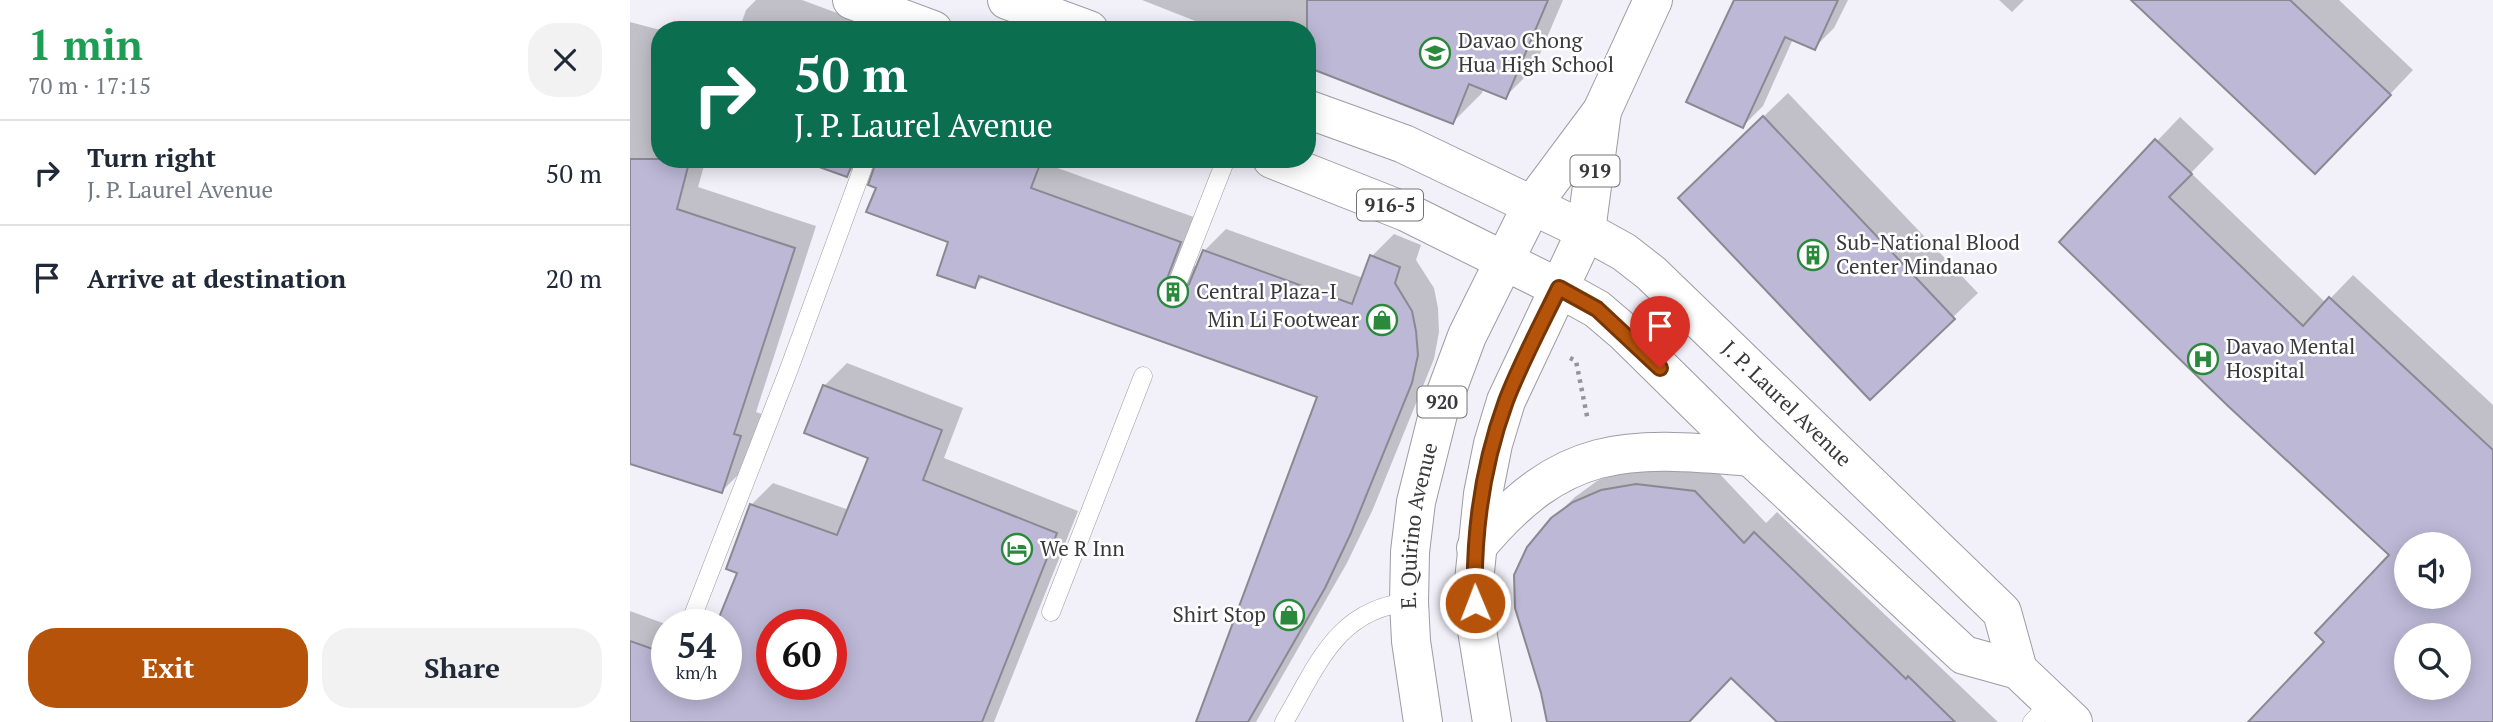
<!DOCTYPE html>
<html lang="en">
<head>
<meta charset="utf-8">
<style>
	:root { --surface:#fff; --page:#f2f2f3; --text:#1f2937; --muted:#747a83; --line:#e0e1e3; --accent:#b45309 }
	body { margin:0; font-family:"PT Serif",serif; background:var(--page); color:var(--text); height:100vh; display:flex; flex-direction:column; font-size:26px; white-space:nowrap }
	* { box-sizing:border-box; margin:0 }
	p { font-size:23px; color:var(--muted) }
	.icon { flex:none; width:38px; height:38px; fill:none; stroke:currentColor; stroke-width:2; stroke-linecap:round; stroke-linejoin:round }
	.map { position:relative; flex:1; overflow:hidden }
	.sheet { display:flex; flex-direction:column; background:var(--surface); width:630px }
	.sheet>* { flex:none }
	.hud { position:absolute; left:21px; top:21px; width:665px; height:147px; border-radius:28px; box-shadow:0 4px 18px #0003; background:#0b6e4f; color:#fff; overflow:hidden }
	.controls { position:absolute; left:1764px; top:532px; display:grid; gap:14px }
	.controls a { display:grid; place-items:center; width:77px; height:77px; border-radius:50%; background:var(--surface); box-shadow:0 4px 18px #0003; font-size:35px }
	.speed { position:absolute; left:21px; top:609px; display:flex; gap:14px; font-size:35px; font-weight:700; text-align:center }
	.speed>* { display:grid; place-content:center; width:91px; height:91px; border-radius:50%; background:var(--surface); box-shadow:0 4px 18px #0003; line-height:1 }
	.speed small { font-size:18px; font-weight:400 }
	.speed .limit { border:10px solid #d22; background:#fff; color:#111 }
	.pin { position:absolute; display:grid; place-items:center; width:60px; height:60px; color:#fff; margin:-72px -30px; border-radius:50% 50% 50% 0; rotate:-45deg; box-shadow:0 0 7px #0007 }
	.pin .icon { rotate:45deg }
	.me { position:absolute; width:77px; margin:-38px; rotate:359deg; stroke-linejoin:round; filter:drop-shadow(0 0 5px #0008) }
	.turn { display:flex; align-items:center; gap:24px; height:147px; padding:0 28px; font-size:32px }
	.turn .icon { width:91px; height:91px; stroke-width:2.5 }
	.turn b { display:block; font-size:49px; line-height:60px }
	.round { display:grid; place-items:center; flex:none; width:74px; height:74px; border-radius:28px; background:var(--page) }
	.head { display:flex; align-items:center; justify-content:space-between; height:119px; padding:0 28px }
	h1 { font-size:42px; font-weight:600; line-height:52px; color:#1e9e55 }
	.primary-button { display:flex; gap:14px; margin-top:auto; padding:14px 28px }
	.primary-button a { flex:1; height:80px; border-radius:28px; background:var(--accent); color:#fff; font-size:28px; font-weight:600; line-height:80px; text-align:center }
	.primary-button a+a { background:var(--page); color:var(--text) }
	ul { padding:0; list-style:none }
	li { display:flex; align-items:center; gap:21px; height:105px; padding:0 28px; border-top:2px solid var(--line) }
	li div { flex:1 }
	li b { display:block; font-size:26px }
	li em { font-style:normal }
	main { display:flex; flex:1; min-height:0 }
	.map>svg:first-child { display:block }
	.shadow { fill:#0003; fill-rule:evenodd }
	.building { fill:#bcb8d6; stroke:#8a8991; stroke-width:2; fill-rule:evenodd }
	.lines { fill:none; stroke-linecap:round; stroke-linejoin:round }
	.service-casing { stroke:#9d9ca4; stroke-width:19 }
	.secondary-casing { stroke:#9d9ca4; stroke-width:40 }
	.primary-casing { stroke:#9d9ca4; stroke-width:40 }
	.path { stroke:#94949a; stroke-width:4.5; stroke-dasharray:3.5 5; stroke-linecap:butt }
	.service { stroke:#fff; stroke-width:18 }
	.secondary { stroke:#fff; stroke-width:38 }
	.primary { stroke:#fff; stroke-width:38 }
	.route-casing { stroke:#753606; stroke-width:18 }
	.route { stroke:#b45309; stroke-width:12 }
	.labels { text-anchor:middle; stroke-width:5; stroke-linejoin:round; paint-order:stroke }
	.shield { fill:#fff; stroke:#747476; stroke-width:2 }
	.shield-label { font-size:19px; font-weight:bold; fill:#39393c }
	.poi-label { font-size:21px; fill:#39393c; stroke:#fff; text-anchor:start }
	.street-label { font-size:21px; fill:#39393c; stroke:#fff }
</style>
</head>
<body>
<main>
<section class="sheet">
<div class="head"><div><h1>1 min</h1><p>70 m · 17:15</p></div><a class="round"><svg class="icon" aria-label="close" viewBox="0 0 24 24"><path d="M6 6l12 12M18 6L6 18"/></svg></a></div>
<ul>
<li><svg class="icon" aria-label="right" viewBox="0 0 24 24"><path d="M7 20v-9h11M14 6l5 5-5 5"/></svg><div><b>Turn right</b><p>J. P. Laurel Avenue</p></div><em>50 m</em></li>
<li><svg class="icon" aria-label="arrive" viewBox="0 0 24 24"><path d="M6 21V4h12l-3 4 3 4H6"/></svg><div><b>Arrive at destination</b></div><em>20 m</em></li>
</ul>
<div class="primary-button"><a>Exit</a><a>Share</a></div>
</section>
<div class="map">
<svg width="1863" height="722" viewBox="0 0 1863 722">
	<rect width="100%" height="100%" fill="#f2f1fa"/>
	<g class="shadow">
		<polygon points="126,0 172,0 253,30 109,30 116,10"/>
		<polygon points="512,0 933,0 904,68 875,97 854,88 852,93 823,122 677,30 588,30"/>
		<polygon points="1106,0 1218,0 1204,28 1184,48 1163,39 1133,106 1113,126"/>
		<polygon points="1369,0 1394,0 1382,12"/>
		<polygon points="1503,0 1709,0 1783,70 1709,148"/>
		<polygon points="0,22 30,30 30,159 76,159 68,187 186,226 126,412 132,414 114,469 92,491 0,462"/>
		<polygon points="1158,93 1348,293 1240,397 1074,174"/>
		<path d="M1550,117L1584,149L1561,173L1696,303L1723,275L1863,405V722H1621L1697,642L1761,555L1431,242ZM1776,544H1829V597H1776ZM1776,635H1829V688H1776Z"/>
		<polygon points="173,159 233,159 217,175"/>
		<polygon points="249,159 425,159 422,166 572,220 561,263 567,268 574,251 596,229 733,278 742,256 764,234 791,245 786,260 804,288 808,308 809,332 804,359 743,509 717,563 626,722 568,722 689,396 354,276 344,286 320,241 248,187"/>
		<path d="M217,363L333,408L314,458L448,511L364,722H0V611L38,625L37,684H96L109,572L121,505L143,483L219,510L240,457L176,432L194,386ZM142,625H201V684H142Z"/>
		<polygon points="994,469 1086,470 1136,523 1147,512 1368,722 1149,722 1101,676 1057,722 918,722 922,519 945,497 967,481"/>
	</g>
	<g class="building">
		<polygon points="677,0 918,0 876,99 839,84 823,124 677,67"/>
		<polygon points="1104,0 1208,0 1185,50 1155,37 1113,128 1056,102"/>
		<polygon points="1501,0 1660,0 1761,95 1685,174"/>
		<polygon points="1133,116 1325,319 1240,400 1048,198"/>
		<path d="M1525,139L1562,174L1539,197L1673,326L1699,297L1863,450V722H1618L1694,642L1685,633L1759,555L1598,406L1429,242ZM1776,544H1829V597H1776ZM1776,635H1829V688H1776Z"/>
		<polygon points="0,159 60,159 47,209 165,248 104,434 111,436 92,493 0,464"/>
		<polygon points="178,159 224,159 217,177 178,163"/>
		<polygon points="247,159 412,159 401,188 551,242 538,276 540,286 546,290 551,290 559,284 573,250 722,304 740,255 770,267 765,283 782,311 786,331 788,355 782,383 721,533 695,588 618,722 566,722 687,397 349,276 345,288 307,275 318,242 236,212 246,188 238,185"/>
		<path d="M193,385L312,430L293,480L427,533L352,722H0V641L37,654V684H96V625H86L107,573L96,569L120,504L207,535L238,458L174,433ZM142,625H201V684H142Z"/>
		<polygon points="1006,484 1065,491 1114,543 1124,532 1276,679 1278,676 1325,722 1147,722 1101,678 1059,722 917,722 911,693 885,608 884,575 897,547 921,518 943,502 971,490"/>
	</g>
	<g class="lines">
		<g class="service-casing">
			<g id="service">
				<polyline points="549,279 596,159"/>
				<polyline points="421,612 513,376"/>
				<polyline points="60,623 159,369 236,159"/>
				<path d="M654,722C687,667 706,609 779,602"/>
				<polyline points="1402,722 1422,701"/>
			</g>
		</g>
		<g class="secondary-casing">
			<g id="secondary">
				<path id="s1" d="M956,231L994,252L1021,273L1372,612L1388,670"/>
				<polyline points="929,288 967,309 994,332 1121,457 1334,655 1388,670 1443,722"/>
			</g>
		</g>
		<g class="primary-casing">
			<g id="primary">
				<polyline points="222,0 303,30"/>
				<polyline points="377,0 459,30"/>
				<polyline points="677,109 774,144 956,231"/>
				<polyline points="642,159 776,212 929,288"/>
				<path d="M846,548C933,443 994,446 1121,457"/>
				<path id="s2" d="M793,722L781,641L779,602L780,552L786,502L808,414L837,336L902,205L972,111L1023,0"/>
				<polyline points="862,722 846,624 844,581 853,494 863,444 876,401 956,231 972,111"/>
			</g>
		</g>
		<polyline class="path" points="940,358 946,361 958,421"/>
		<use href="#service" class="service"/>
		<use href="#secondary" class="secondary"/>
		<use href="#primary" class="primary"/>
	</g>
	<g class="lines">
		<g class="route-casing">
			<path id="route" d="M845,603C843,535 853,464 876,401C891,362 911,325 929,288L967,309L1030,368"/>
		</g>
		<use href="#route" class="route"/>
	</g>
	<defs>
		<g id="school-ring" transform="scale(1.575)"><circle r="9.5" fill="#fff" stroke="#2b893b" stroke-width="1.5"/><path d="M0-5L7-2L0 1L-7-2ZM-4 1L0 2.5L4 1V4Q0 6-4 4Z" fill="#2b893b"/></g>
		<g id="building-ring" transform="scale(1.575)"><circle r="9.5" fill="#fff" stroke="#2b893b" stroke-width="1.5"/><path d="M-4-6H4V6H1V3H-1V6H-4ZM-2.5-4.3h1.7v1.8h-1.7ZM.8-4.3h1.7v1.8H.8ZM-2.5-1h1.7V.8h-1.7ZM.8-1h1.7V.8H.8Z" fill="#2b893b"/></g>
		<g id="shop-ring" transform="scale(1.575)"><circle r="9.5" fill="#fff" stroke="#2b893b" stroke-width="1.5"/><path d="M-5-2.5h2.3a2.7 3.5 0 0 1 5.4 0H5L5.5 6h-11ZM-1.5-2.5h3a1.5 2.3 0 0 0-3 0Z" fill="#2b893b"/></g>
		<g id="hospital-ring" transform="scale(1.575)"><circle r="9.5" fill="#fff" stroke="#2b893b" stroke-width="1.5"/><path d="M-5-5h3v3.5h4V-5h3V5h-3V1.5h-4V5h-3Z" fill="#2b893b"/></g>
		<g id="hotel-ring" transform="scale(1.575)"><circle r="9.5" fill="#fff" stroke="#2b893b" stroke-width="1.5"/><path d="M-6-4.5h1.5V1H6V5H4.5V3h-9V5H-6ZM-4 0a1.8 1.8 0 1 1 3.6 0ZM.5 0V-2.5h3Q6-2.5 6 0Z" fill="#2b893b"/></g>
	</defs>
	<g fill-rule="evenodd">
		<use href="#school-ring" x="805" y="53"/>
		<use href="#building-ring" x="1183" y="255"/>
		<use href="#building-ring" x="543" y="292"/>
		<use href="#shop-ring" x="752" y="320"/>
		<use href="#hospital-ring" x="1573" y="359"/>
		<use href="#hotel-ring" x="387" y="549"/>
		<use href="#shop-ring" x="659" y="615"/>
	</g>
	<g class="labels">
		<g class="shield">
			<rect x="940.5" y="155.5" width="49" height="31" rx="5"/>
			<rect x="727" y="189.5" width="66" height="31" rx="5"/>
			<rect x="787.5" y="386.5" width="49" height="31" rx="5"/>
		</g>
		<g class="shield-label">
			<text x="965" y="178">919</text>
			<text x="760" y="212">916-5</text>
			<text x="812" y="409">920</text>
		</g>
		<g class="poi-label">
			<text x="828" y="48">Davao Chong<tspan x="828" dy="24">Hua High School</tspan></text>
			<text x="1206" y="250">Sub-National Blood<tspan x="1206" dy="24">Center Mindanao</tspan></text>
			<text x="566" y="299">Central Plaza-I</text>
			<text x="729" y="327" text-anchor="end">Min Li Footwear</text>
			<text x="1596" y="354">Davao Mental<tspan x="1596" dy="24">Hospital</tspan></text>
			<text x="410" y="556">We R Inn</text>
			<text x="636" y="622" text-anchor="end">Shirt Stop</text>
		</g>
		<g class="street-label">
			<text dy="7" stroke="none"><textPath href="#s1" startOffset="266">J. P. Laurel Avenue</textPath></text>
			<text dy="7" stroke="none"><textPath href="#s2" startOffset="198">E. Quirino Avenue</textPath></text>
		</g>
	</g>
</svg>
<div class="controls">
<a><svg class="icon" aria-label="sound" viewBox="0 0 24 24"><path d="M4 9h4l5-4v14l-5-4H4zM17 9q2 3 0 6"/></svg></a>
<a><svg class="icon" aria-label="search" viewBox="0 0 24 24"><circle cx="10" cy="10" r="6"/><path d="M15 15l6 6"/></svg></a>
</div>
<div class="speed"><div>54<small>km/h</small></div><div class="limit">60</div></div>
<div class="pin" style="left:1030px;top:368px;background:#d93025"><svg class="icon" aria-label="arrive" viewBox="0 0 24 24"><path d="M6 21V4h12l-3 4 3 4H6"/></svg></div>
<svg class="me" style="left:845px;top:603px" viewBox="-20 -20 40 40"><circle r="17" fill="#b45309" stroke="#fff" stroke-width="3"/><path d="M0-11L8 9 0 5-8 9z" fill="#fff"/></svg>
<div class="hud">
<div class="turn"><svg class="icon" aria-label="right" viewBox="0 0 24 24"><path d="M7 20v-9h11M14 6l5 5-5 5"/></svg><div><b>50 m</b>J. P. Laurel Avenue</div></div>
</div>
</div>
</main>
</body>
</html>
